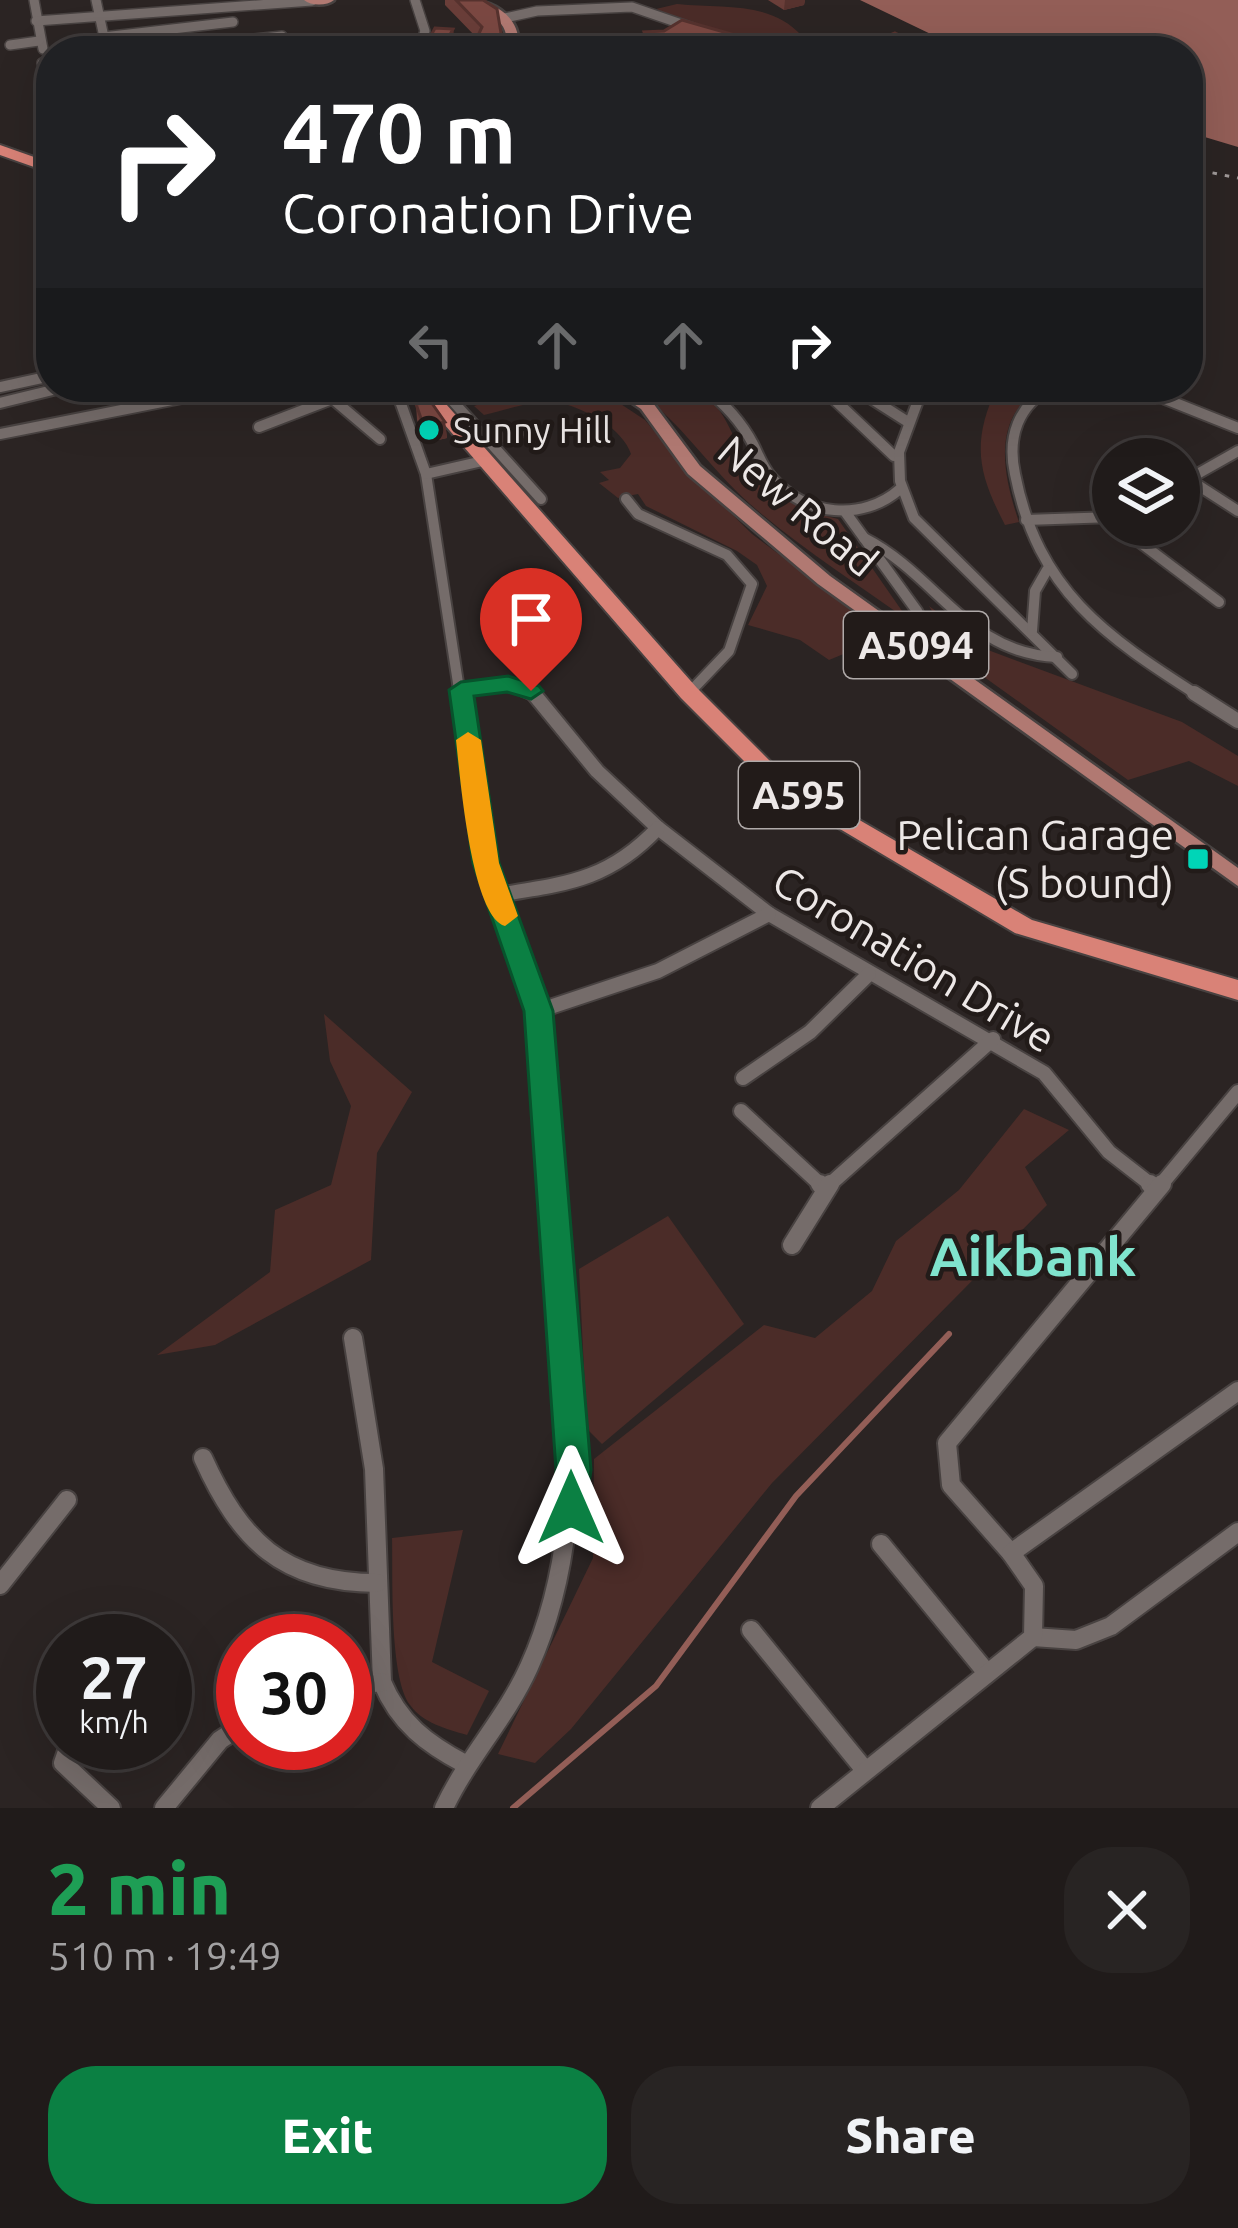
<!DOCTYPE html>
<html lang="en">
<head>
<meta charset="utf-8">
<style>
	:root { --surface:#201b1a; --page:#282423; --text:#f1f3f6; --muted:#a2a1a2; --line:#3d3939; --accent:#0b8043 }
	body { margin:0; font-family:Ubuntu,sans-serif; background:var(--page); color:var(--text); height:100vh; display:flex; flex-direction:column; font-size:45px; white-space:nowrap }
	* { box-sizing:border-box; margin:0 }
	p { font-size:39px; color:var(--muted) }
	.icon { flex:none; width:66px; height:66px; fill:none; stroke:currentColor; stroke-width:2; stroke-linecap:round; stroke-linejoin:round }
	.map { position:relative; height:1808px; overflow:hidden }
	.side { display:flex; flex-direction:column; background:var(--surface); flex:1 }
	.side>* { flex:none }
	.hud { position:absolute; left:36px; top:36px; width:1167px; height:366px; border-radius:48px; box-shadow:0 12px 48px #0002,0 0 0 3px var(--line); background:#202124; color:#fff; overflow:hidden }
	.controls { position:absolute; left:1092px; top:438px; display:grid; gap:24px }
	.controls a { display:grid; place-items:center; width:108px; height:108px; border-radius:50%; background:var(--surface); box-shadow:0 12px 48px #0002,0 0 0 3px var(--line); font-size:60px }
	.speed { position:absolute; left:36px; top:1614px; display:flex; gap:24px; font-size:60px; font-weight:700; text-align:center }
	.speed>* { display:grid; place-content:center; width:156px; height:156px; border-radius:50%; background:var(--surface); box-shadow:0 12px 48px #0002,0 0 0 3px var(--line); line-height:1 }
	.speed small { font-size:30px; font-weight:400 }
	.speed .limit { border:18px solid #d22; background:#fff; color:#111 }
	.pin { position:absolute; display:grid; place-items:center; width:102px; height:102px; color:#fff; margin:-123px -51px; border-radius:50% 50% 50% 0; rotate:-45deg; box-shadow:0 0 12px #0007 }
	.pin .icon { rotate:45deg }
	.me { position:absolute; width:132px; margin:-66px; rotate:0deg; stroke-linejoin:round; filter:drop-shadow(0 0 9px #0008) }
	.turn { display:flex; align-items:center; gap:42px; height:252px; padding:0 48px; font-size:54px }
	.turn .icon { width:156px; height:156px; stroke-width:2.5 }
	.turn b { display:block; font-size:84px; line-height:102px }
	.lanes { display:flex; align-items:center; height:114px; padding:0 48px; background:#0003; justify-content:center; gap:60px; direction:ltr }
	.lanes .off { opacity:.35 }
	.round { display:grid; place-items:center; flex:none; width:126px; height:126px; border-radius:48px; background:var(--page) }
	.head { display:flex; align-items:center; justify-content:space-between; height:204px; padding:0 48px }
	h1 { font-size:72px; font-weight:800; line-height:90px; color:#1e9e55 }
	.cta { display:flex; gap:24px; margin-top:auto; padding:24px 48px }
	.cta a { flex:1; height:138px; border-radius:48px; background:var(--accent); color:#fff; font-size:48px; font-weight:800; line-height:138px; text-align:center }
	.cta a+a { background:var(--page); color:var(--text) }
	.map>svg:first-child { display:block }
	.green { fill:#4b2c28 }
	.water { fill:#935e57 }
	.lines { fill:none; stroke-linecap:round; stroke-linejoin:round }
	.stream { stroke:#935e57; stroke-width:6 }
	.street-far3-casing { stroke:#484241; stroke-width:12 }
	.street-far2-casing { stroke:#484241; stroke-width:14 }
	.street-far1-casing { stroke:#484241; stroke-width:18 }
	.street-casing { stroke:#484241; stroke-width:22 }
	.primary-casing { stroke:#484241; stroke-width:5 }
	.highway-casing { stroke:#484241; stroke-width:4 }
	.street-far3 { stroke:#756c6a; stroke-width:9 }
	.street-far2 { stroke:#756c6a; stroke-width:10 }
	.street-far1 { stroke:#756c6a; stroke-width:14 }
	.street { stroke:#756c6a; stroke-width:18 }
	.primary { fill:#b17972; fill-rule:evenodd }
	.highway { fill:#d98277; fill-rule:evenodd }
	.rail { stroke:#a09a99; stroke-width:3; stroke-dasharray:4.5 8; stroke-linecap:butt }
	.wall { fill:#6a3e39 }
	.shaded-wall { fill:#56322e }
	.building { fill:#7b4842; stroke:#56322e; stroke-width:3 }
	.route { fill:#0b8043; stroke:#07532c; stroke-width:3 }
	.slow { fill:#f59e0b }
	.poi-dot { fill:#00d5b7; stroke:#221b19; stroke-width:4.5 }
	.labels { text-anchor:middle; stroke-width:9; stroke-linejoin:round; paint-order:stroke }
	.far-poi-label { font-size:36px; fill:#ede8e7; stroke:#221b19; text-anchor:start }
	.shield { fill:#221b19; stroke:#b0aaa9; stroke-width:3 }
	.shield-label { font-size:39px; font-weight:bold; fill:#ede8e7 }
	.street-label { font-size:42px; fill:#ede8e7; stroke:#221b19 }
	.poi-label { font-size:42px; fill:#ede8e7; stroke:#221b19; text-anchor:end }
	.district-label { font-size:54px; font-weight:bold; fill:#80e4ce; stroke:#221b19 }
</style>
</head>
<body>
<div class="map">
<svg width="1238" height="1808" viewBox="0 0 1238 1808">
	<rect width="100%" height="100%" fill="#2b2423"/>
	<g class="green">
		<path d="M677,4C721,9 769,0 802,36V43C756,60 698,27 656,9Z"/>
		<path d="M504,387H595L645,420L681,464L752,534L887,636L829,660L800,640L748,625L767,586L757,565L737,551L646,506L638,494L618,498L599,483L609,480L600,472L620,468L631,454C627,442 616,430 602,421C551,391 538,402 484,415L474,406L509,394Z"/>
		<path d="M631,387C647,387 671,382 688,387C728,398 732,447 756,475C777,499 807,512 838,519L909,621C856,583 799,547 750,504C707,466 679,418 631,387Z"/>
		<path d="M997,387H1043C990,416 1003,475 1019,522L1005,525C978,473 971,443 997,387Z"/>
		<polygon points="929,606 988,650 1182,722 1238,756 1238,786 1189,761 1128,780 959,659"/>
		<polygon points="324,1014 412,1092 377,1153 371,1260 215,1345 157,1355 270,1272 275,1210 331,1185 351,1106 330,1061"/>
		<polygon points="1024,1109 1069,1130 1025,1167 1047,1205 772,1483 571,1729 535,1763 498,1754 593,1558 594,1459 764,1325 815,1338 872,1291 896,1241 959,1190"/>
		<polygon points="668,1216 744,1324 602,1444 587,1429 579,1269"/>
		<path d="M463,1530L432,1662L489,1691L467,1735C446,1729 423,1723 410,1705C389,1677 393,1575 392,1538Z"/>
	</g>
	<polygon class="water" points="860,0 1238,0 1238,147 1188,132 1188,51 966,51"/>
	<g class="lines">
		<polyline class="stream" points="513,1808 656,1686 796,1496 949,1334"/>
		<g class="street-far3-casing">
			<g id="street-far3">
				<polyline points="34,0 43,49"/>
				<polyline points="96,0 107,51"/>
				<polyline points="415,0 425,31 418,51"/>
				<polyline points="505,18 537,11 632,7 693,28"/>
				<polyline points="36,21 312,1"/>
				<polyline points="103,37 233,22"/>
				<polyline points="10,45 39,41"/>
				<polyline points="748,46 777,51"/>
				<polyline points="148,51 282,36"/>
				<polyline points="42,63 51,62"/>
				<polyline points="42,93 51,95"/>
				<polyline points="51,204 51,231"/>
			</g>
		</g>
		<g class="street-far2-casing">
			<g id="street-far2">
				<polyline points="0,387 51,376"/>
				<polyline points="113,387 122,390"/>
				<polyline points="310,387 328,395 380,439"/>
				<polyline points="395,387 426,474 460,696"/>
				<polyline points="440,387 541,499"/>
				<path d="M703,387C724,403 741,421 753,444C759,456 763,468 772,478C805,516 863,522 900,489"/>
				<polyline points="821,387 894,456"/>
				<polyline points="853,387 908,422"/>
				<polyline points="923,387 899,452 900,481 914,518 1072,674"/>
				<path d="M1051,387C1018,406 1007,437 1015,474C1038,591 1105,636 1199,696"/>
				<polyline points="1135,387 1238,428"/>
				<polyline points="0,403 65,387"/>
				<polyline points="259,427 332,399"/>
				<polyline points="0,434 182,398 214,387"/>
				<polyline points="490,441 521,432"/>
				<polyline points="1125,449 1150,459"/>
				<polyline points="1179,473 1238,511"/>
				<polyline points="426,474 487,460"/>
				<polyline points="1185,481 1238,451"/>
				<polyline points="626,499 638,514 727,555 752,584 729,651 689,693"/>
				<polyline points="846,513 917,611 942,663"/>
				<polyline points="1026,520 1113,517"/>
				<polyline points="1117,525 1219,602"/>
				<path d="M864,538C937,575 968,654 1057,657"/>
				<polyline points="1032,631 1035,591 1047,570"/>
				<polyline points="461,690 508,684 535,696"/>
			</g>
		</g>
		<g class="street-far1-casing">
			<g id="street-far1">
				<polyline points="460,693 486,863 538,1011 551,1187"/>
				<polyline points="533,693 597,771 658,828 769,914 1044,1073 1109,1152 1154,1187"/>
				<polyline points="1194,693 1238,721"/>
				<path d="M497,895C565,884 608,881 658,828"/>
				<polyline points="538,1011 658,971 769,914"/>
				<polyline points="743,1078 810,1032 869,974"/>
				<polyline points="741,1111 823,1187"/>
				<polyline points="827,1187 993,1039"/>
				<polyline points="1159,1187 1238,1092"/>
			</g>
		</g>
		<g class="street-casing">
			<g id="street">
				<polyline points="820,1184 825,1189"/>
				<polyline points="1150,1184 1155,1188"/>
				<polyline points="792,1245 830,1184"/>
				<path d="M353,1338L374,1469L382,1682C399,1723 427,1744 465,1764"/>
				<path d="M203,1458C240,1540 282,1583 377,1583"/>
				<polyline points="881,1544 987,1673"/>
				<polyline points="1011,1553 951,1485 947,1443 1162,1184"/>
				<polyline points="0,1585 67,1500"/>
				<polyline points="751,1630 864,1769"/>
				<polyline points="1033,1637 1076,1640 1111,1626 1238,1532"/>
				<polyline points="345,1686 382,1682"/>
				<polyline points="70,1743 63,1763 111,1808"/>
				<polyline points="164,1808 220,1740 243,1725"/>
				<path d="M444,1808C468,1757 506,1718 529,1667C598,1515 563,1344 551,1184"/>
				<polyline points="820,1808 1033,1637 1034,1586 1011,1553 1238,1391"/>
			</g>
		</g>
		<g class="primary-casing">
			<g id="primary">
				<path d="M304,0H334C327,6 311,6 304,0Z"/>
				<path d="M466,0C496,0 523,19 518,51H506C512,20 488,13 466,0Z"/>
				<polygon points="609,387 628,387 653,403 700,466 830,576 1238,868 1238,886 818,584 688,474 641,409"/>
			</g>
		</g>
		<g class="highway-casing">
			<g id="highway">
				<polygon points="0,145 51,163 51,173 0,155"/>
				<polygon points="412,387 431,387 697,688 787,778 1032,920 1238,980 1238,1000 1015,933 771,788 681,698"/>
			</g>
		</g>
		<use href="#street-far3" class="street-far3"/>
		<use href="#street-far2" class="street-far2"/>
		<use href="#street-far1" class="street-far1"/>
		<use href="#street" class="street"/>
		<use href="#primary" class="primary"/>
		<use href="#highway" class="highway"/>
		<polyline class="rail" points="1188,168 1238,178"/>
	</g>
	<g class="wall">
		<polygon points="445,0 483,0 501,33 502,50 476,51 477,38 445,5"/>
		<polygon points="768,0 805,0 804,5 784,10"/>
		<polygon points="453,29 454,39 447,51 427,51 427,43"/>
		<polygon points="644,32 766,44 766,51 646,51"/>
		<polygon points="416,404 445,422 447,438 425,443 417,420"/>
	</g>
	<g class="shaded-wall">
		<polygon points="785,0 805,0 804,5 784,10"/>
		<polygon points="453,29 454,39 446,51 445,44"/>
		<polygon points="501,33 501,51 493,51 492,42"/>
		<polygon points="445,422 447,438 425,443 424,427"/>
	</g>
	<g class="building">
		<polygon points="456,0 483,0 497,9 501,33 492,42 476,40 482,27"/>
		<polygon points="682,20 766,44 753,51 682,51 648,43 644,32 664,31"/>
		<polygon points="435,28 453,29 445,44 427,43"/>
		<polygon points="895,33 935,51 866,51 859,48"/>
		<polygon points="431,402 445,422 424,427 416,404"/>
	</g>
	<polygon class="route" points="508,676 539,686 543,691 531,699 507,692 474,696 499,863 553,1011 591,1470 584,1520 571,1525 559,1520 554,1508 556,1470 524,1011 473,863 449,690 461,682"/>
	<path class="slow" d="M468,732L481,740L499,863L518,916L505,926C471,916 460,775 456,740Z"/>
	<g class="poi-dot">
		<circle cx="429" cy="430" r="12"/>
		<rect x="1186" y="847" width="24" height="24" rx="6"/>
	</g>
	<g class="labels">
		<g class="far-poi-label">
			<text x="453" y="443">Sunny Hill</text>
		</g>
		<g class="shield">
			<rect x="844" y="612" width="144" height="66" rx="9"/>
			<rect x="739" y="762" width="120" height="66" rx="9"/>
		</g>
		<g class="shield-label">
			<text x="916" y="659">A5094</text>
			<text x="799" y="809">A595</text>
		</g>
		<g class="street-label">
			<text transform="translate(798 506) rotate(40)" y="15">New Road</text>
			<text transform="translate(914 959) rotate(31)" y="15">Coronation Drive</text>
		</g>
		<g class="poi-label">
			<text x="1174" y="850">Pelican Garage<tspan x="1174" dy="48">(S bound)</tspan></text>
		</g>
		<g class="district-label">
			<text x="1033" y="1276">Aikbank</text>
		</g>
	</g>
</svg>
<div class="controls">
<a><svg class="icon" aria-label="layers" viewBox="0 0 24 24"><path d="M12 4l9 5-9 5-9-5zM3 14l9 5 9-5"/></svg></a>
</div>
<div class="speed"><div>27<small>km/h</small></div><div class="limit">30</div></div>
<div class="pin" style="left:531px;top:691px;background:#d93025"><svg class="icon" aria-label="arrive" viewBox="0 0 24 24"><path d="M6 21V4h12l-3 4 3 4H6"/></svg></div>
<svg class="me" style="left:571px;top:1508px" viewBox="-20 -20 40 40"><path d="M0-17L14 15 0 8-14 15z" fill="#0b8043" stroke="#fff" stroke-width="4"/></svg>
<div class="hud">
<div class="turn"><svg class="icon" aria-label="right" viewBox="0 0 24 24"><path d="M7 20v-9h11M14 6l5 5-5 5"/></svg><div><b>470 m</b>Coronation Drive</div></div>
<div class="lanes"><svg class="icon off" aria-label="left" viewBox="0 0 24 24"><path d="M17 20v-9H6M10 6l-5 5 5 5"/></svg><svg class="icon off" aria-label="ahead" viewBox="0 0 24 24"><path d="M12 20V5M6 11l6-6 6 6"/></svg><svg class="icon off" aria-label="ahead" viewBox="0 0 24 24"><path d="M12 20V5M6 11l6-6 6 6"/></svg><svg class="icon" aria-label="right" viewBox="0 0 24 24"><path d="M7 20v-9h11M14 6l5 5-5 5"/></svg></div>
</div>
</div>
<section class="side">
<div class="head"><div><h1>2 min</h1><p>510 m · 19:49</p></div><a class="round"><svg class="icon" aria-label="close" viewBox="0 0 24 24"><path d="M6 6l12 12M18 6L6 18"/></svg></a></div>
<div class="cta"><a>Exit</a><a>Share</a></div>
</section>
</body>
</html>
